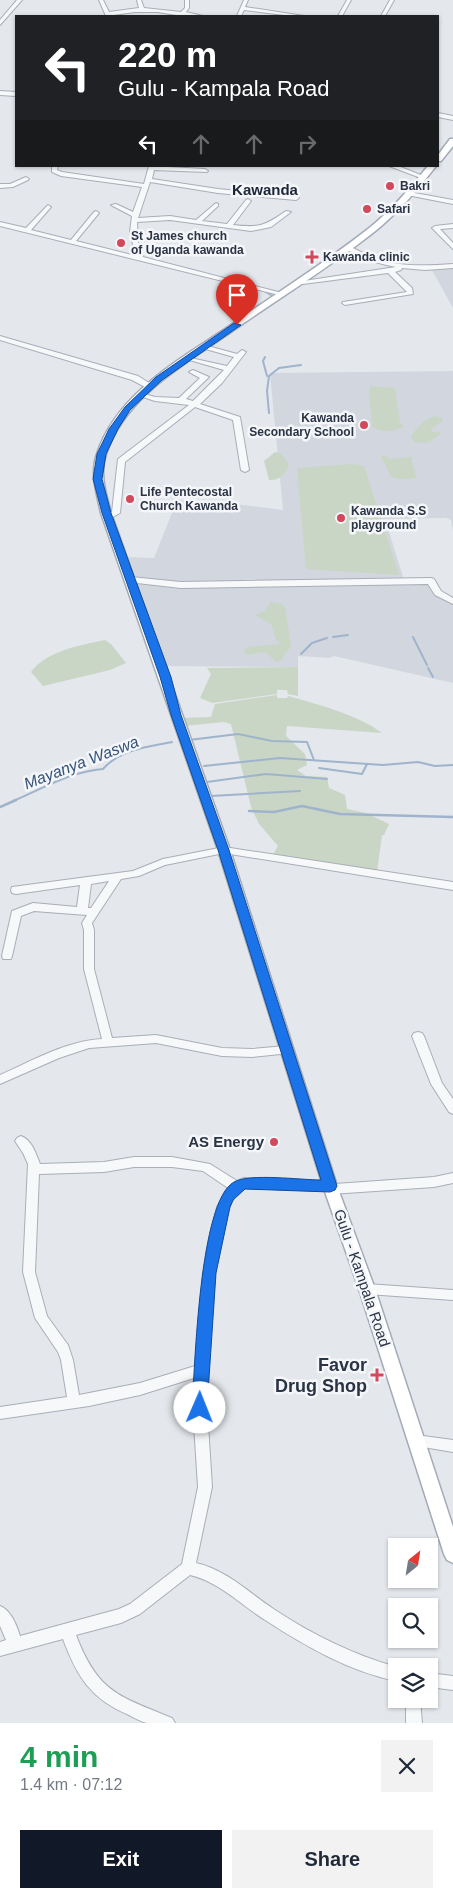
<!DOCTYPE html>
<html lang="en">
<head>
<meta charset="utf-8">
<style>
	:root { --surface:#fff; --page:#f2f2f3; --text:#1f2937; --muted:#747a83; --accent:#111827 }
	body { margin:0; font-family:Helvetica,sans-serif; background:var(--page); color:var(--text); height:100vh; display:flex; flex-direction:column; font-size:19px; white-space:nowrap }
	* { box-sizing:border-box; margin:0 }
	p { font-size:16px; color:var(--muted) }
	.icon { flex:none; width:28px; height:28px; fill:none; stroke:currentColor; stroke-width:2; stroke-linecap:round; stroke-linejoin:round }
	.map { position:relative; height:1723px; overflow:hidden }
	.side { display:flex; flex-direction:column; background:var(--surface); flex:1 }
	.side>* { flex:none }
	.banner { position:absolute; left:15px; top:15px; width:424px; height:152px; border-radius:0px; box-shadow:0 1px 4px #0004; background:#202124; color:#fff; overflow:hidden }
	.needle { width:32px; rotate:30deg }
	.tools { position:absolute; left:388px; top:1538px; display:grid; gap:10px }
	.tools a { display:grid; place-items:center; width:50px; height:50px; border-radius:0px; background:var(--surface); box-shadow:0 1px 4px #0004; font-size:25px }
	.pin { position:absolute; display:grid; place-items:center; width:42px; height:42px; color:#fff; margin:-51px -21px; border-radius:50% 50% 50% 0; rotate:-45deg; box-shadow:0 0 5px #0007 }
	.pin .icon { rotate:45deg }
	.me { position:absolute; width:55px; margin:-28px; rotate:1deg; stroke-linejoin:round; filter:drop-shadow(0 0 4px #0008) }
	.turn { display:flex; align-items:center; gap:18px; height:105px; padding:0 20px; font-size:22px }
	.turn .icon { width:65px; height:65px; stroke-width:2.5 }
	.turn b { display:block; font-size:35px; line-height:42px }
	.lanes { display:flex; align-items:center; height:48px; padding:0 20px; background:#0003; justify-content:center; gap:25px; direction:ltr }
	.lanes .off { opacity:.35 }
	.round { display:grid; place-items:center; flex:none; width:52px; height:52px; border-radius:0px; background:var(--page) }
	.summary { display:flex; align-items:center; justify-content:space-between; height:85px; padding:0 20px }
	h1 { font-size:30px; font-weight:600; line-height:38px; color:#1e9e55 }
	.cta { display:flex; gap:10px; margin-top:auto; padding:10px 20px }
	.cta a { flex:1; height:58px; border-radius:0px; background:var(--accent); color:#fff; font-size:20px; font-weight:600; line-height:58px; text-align:center }
	.cta a+a { background:var(--page); color:var(--text) }
	.map>svg:first-child { display:block }
	.built { fill:#d2d6de }
	.green { fill:#c9d6c5 }
	.lines { fill:none; stroke-linecap:round; stroke-linejoin:round }
	.stream-far1 { stroke:#9fb4cc; stroke-width:2 }
	.stream { stroke:#9fb4cc; stroke-width:2.5 }
	.minor-casing { stroke:#a9aeb7; stroke-width:2 }
	.major-casing { stroke:#a3abb8; stroke-width:3 }
	.minor { fill:#f7f8fa; fill-rule:evenodd }
	.major { fill:#fff; fill-rule:evenodd }
	.route { fill:#1a73e8; stroke:#114b97 }
	.poi-dot { fill:#d1495b; stroke:#f4f6f9; stroke-width:2 }
	.labels { text-anchor:middle; stroke-width:5; stroke-linejoin:round; paint-order:stroke }
	.far-poi-label { font-size:12px; font-weight:bold; fill:#2b3445; stroke:#f4f6f9; text-anchor:start }
	.far-quarter-label { font-size:15px; font-weight:bold; fill:#1d2536; stroke:#f4f6f9 }
	.poi-label { font-size:15px; font-weight:bold; fill:#2b3445; stroke:#f4f6f9; text-anchor:end }
	.street-label { font-size:15px; fill:#2b3445; stroke:#f4f6f9 }
	.water-label { font-size:16px; font-style:italic; fill:#34527a; stroke:#f4f6f9 }
	.near-poi-label { font-size:18px; font-weight:bold; fill:#2b3445; stroke:#f4f6f9; text-anchor:end }
</style>
</head>
<body>
<div class="map">
<svg width="453" height="1723" viewBox="0 0 453 1723">
	<rect width="100%" height="100%" fill="#e4e7ec"/>
	<g class="built">
		<polygon points="453,268 453,308 432,270"/>
		<polygon points="453,371 453,531 451,520 446,518 385,519 404,580 182,583 134,580 124,557 154,558 177,500 228,503 283,510 270,373"/>
		<polygon points="138,584 430,584 453,602 453,683 334,656 329,658 298,656 298,667 163,666 136,585"/>
	</g>
	<g class="green">
		<path d="M371,386L395,388L400,423L404,426C394,433 383,432 372,427L369,389Z"/>
		<path d="M435,416L442,419V422L432,428L431,432H440V435L427,443L414,442L411,437C416,428 425,419 435,416Z"/>
		<path d="M275,452L280,453L289,464C286,474 279,481 269,480L264,461Z"/>
		<polygon points="384,455 390,459 411,457 416,478 400,479 391,477 381,456"/>
		<polygon points="354,464 364,466 399,575 306,569 297,468"/>
		<polygon points="271,602 282,604 285,607 291,646 281,660 276,662 265,652 247,655 243,651 249,647 281,644 276,640 271,624 255,615 264,611"/>
		<path d="M105,640L111,644L126,663L110,670L43,686L31,672C46,651 81,645 105,640Z"/>
		<polygon points="298,667 298,696 288,694 287,690 277,690 277,694 212,703 200,698 211,674 207,668"/>
		<path d="M277,695V698H287L288,696C317,704 358,715 382,733L287,726L286,736L305,754L307,765L297,770L306,776L327,777L329,788L345,795L347,809L366,813L389,824L384,835H382L377,872L272,856L278,846L259,824L251,807L231,724L224,722L184,726L180,718L211,717L215,704Z"/>
	</g>
	<g class="lines">
		<g class="stream-far1">
			<polyline points="264,291 271,295"/>
			<polyline points="265,357 263,361 267,376"/>
			<polyline points="269,413 267,391 269,376 279,368 301,365"/>
			<polyline points="333,637 348,635"/>
			<polyline points="413,637 427,665"/>
			<polyline points="301,654 312,643 327,638"/>
			<polyline points="428,668 433,677"/>
			<polyline points="189,740 238,734 272,741 307,742 314,760"/>
			<polyline points="204,766 280,758 383,765 418,762 435,766 453,765"/>
			<polyline points="319,768 362,774 367,764"/>
			<polyline points="207,782 266,774 327,779"/>
			<polyline points="211,796 300,791"/>
			<path d="M13,801C44,788 69,772 103,769C121,749 147,747 172,742"/>
		</g>
		<g class="stream">
			<polyline points="0,807 16,800"/>
			<polyline points="249,811 274,812 302,806 340,814 453,817"/>
		</g>
		<g class="minor-casing">
			<g id="minor">
				<polygon points="17,0 22,0 0,25 0,20"/>
				<polygon points="99,0 103,0 109,12 139,8 137,0 141,0 144,8 181,12 185,8 185,0 189,0 189,8 186,12 203,16 182,16 158,12 135,12 106,16"/>
				<polygon points="244,0 248,0 245,7 304,16 292,16 244,10 241,16 237,16"/>
				<polygon points="347,0 351,0 342,16 338,16"/>
				<polygon points="390,0 394,0 385,16 381,16"/>
				<polygon points="0,91 16,92 16,96 0,95"/>
				<polygon points="438,113 453,116 453,120 438,117"/>
				<path d="M52,166H58L57,170L62,172L144,184L149,166L205,169L208,171L207,172L154,170L152,179L218,189L298,197L299,198L296,200L218,193L150,182L138,218L170,216L196,220L216,203L218,204V206L202,221L227,224L246,200L248,199L251,201L233,225C260,228 264,226 286,211L291,212L271,227L251,231L170,220L137,222L138,244L143,257L286,294L283,296L0,226V222L26,228L48,205L51,207L31,230L71,240L94,212L96,211L99,213L76,241L136,256L130,232L132,216L111,205L116,204L133,212L142,187L61,176L52,172Z"/>
				<polygon points="389,166 398,166 426,177 421,178"/>
				<polygon points="26,177 29,179 28,180 13,187 0,188 0,184 10,184"/>
				<polygon points="409,192 453,200 453,204 407,195 406,194"/>
				<polygon points="453,224 453,228 440,229 453,243 453,249 432,228 435,226"/>
				<path d="M348,246C357,249 365,255 373,258C399,267 426,266 453,264V268L425,270L402,268L401,270L395,272L412,288L413,294L345,305L342,303L343,302L407,292L388,273L295,285L294,284L297,282L396,267C378,264 362,258 346,249V247Z"/>
				<polygon points="0,336 138,376 154,386 147,388 132,380 0,340"/>
				<polygon points="204,345 237,354 242,350 246,352 222,383 200,404 240,417 249,470 245,472 241,470 233,420 195,407 125,462 120,513 111,518 105,518 105,514 112,512 118,459 189,405 155,401 137,395 141,393 155,397 179,398 200,378 189,372 193,370 209,377 186,399 193,401 224,370 186,359 186,357 227,366 234,357 202,348 202,346"/>
				<polygon points="131,577 181,582 431,578 434,579 441,591 453,598 453,604 435,595 428,584 181,588 128,582 127,580"/>
				<path d="M224,847L453,882V890L224,853L165,865L139,876L121,879L92,923L94,930V969L112,1038L156,1035L222,1048L252,1049L286,1046L290,1047L292,1050L290,1053L252,1057L222,1056L156,1043L89,1048L59,1058L0,1084V1075C32,1061 66,1041 102,1039L84,969V930L82,923L87,915L34,911L21,916L12,956L11,959H3L2,956L12,911L33,903L77,907L80,885L16,894L12,893L11,890L12,887L133,871L163,859ZM109,881L91,908H88L91,884Z"/>
				<polygon points="418,1032 422,1033 424,1036 442,1083 453,1099 453,1114 449,1112 431,1084 412,1036 414,1033"/>
				<path d="M21,1136C32,1140 36,1154 40,1164L104,1162L134,1157H172L210,1164L237,1181L244,1178L330,1181L335,1184L434,1177L453,1173V1183L434,1187L331,1194L326,1191L246,1188L236,1194L229,1208L215,1273L206,1393L212,1487L196,1563C227,1570 249,1593 275,1610C313,1635 352,1654 396,1667V1681C349,1671 305,1646 265,1620C240,1604 219,1582 190,1575L140,1614L121,1623L76,1635C98,1693 119,1696 172,1718L175,1723C166,1723 156,1723 147,1723C141,1722 135,1718 129,1715C91,1699 77,1677 63,1639L0,1656V1642L6,1640L0,1626V1606C11,1610 17,1626 20,1636L119,1609L130,1604L182,1564L198,1487L192,1393L194,1378L140,1395L89,1406L0,1419V1407L67,1397L61,1360L58,1352L35,1318L23,1272L28,1164L23,1153L15,1141L17,1138ZM134,1167H172L203,1171L228,1188L217,1207L203,1273L195,1366L140,1383L79,1395L73,1360L68,1345L47,1316L35,1272L39,1174L104,1172Z"/>
				<polygon points="367,1284 453,1290 453,1300 367,1294 363,1293 361,1289 363,1285"/>
				<polygon points="416,1435 453,1440 453,1452 411,1445 409,1441 411,1437"/>
				<polygon points="429,1673 453,1676 453,1690 429,1687"/>
				<polygon points="406,1699 420,1699 422,1723 406,1723"/>
			</g>
		</g>
		<g class="major-casing">
			<g id="major">
				<polygon points="450,139 453,139 453,146 441,161 438,161 438,155"/>
				<path d="M428,166H436C418,189 397,214 374,232C327,269 276,300 228,334C183,365 124,398 106,454C99,474 106,494 111,513L230,850L337,1186L375,1289L453,1527V1563L447,1560L444,1554L359,1289L323,1186L218,850L101,513C97,494 90,473 97,454C116,395 177,361 225,329C272,296 322,265 368,229C390,212 410,188 428,166Z"/>
			</g>
		</g>
		<use href="#minor" class="minor"/>
		<use href="#major" class="major"/>
	</g>
	<path class="route" d="M234,323L241,325L162,380L130,410L118,429L106,454L102,479L111,513L171,677L181,715L229,850L337,1186L335,1190L330,1192L245,1189L233,1200L230,1207L216,1273L207,1408L205,1413L200,1415L194,1413L192,1408C195,1367 199,1201 234,1182C250,1173 301,1180 321,1180L218,850L171,715L160,677L102,513L93,479L97,454L109,429L125,407L156,377Z"/>
	<g class="poi-dot">
		<circle cx="390" cy="186" r="5"/>
		<circle cx="367" cy="209" r="5"/>
		<circle cx="121" cy="243" r="5"/>
		<path d="M309.5 249.5h5v5h5v5h-5v5h-5v-5h-5v-5h5z"/>
		<circle cx="364" cy="425" r="5"/>
		<circle cx="130" cy="499" r="5"/>
		<circle cx="341" cy="518" r="5"/>
		<circle cx="274" cy="1142" r="5"/>
		<path d="M374.5 1367.5h5v5h5v5h-5v5h-5v-5h-5v-5h5z"/>
	</g>
	<g class="labels">
		<g class="far-poi-label">
			<text x="400" y="190">Bakri</text>
			<text x="377" y="213">Safari</text>
			<text x="131" y="240">St James church<tspan x="131" dy="14">of Uganda kawanda</tspan></text>
			<text x="323" y="261">Kawanda clinic</text>
			<text x="354" y="422" text-anchor="end">Kawanda<tspan x="354" dy="14">Secondary School</tspan></text>
			<text x="140" y="496">Life Pentecostal<tspan x="140" dy="14">Church Kawanda</tspan></text>
			<text x="351" y="515">Kawanda S.S<tspan x="351" dy="14">playground</tspan></text>
		</g>
		<g class="far-quarter-label">
			<text x="265" y="195">Kawanda</text>
		</g>
		<g class="poi-label">
			<text x="264" y="1147">AS Energy</text>
		</g>
		<g class="street-label">
			<text transform="translate(362 1278) rotate(71)" y="5">Gulu - Kampala Road</text>
		</g>
		<g class="water-label">
			<text transform="translate(81 762) rotate(-21)" y="6">Mayanya Waswa</text>
		</g>
		<g class="near-poi-label">
			<text x="367" y="1371">Favor<tspan x="367" dy="21">Drug Shop</tspan></text>
		</g>
	</g>
</svg>
<div class="tools">
<a><svg class="needle" viewBox="-14 -14 28 28"><path d="M0-13l5 13h-10z" fill="#e53935"/><path d="M0 13l5-13h-10z" fill="#747a83"/></svg></a>
<a><svg class="icon" aria-label="search" viewBox="0 0 24 24"><circle cx="10" cy="10" r="6"/><path d="M15 15l6 6"/></svg></a>
<a><svg class="icon" aria-label="layers" viewBox="0 0 24 24"><path d="M12 4l9 5-9 5-9-5zM3 14l9 5 9-5"/></svg></a>
</div>
<div class="pin" style="left:237px;top:325px;background:#d93025"><svg class="icon" aria-label="arrive" viewBox="0 0 24 24"><path d="M6 21V4h12l-3 4 3 4H6"/></svg></div>
<svg class="me" style="left:200px;top:1408px" viewBox="-20 -20 40 40"><circle r="19" fill="#fff"/><path d="M0-13L10 11 0 6-10 11z" fill="#1a73e8"/></svg>
<div class="banner">
<div class="turn"><svg class="icon" aria-label="left" viewBox="0 0 24 24"><path d="M17 20v-9H6M10 6l-5 5 5 5"/></svg><div><b>220 m</b>Gulu - Kampala Road</div></div>
<div class="lanes"><svg class="icon" aria-label="left" viewBox="0 0 24 24"><path d="M17 20v-9H6M10 6l-5 5 5 5"/></svg><svg class="icon off" aria-label="ahead" viewBox="0 0 24 24"><path d="M12 20V5M6 11l6-6 6 6"/></svg><svg class="icon off" aria-label="ahead" viewBox="0 0 24 24"><path d="M12 20V5M6 11l6-6 6 6"/></svg><svg class="icon off" aria-label="right" viewBox="0 0 24 24"><path d="M7 20v-9h11M14 6l5 5-5 5"/></svg></div>
</div>
</div>
<section class="side">
<div class="summary"><div><h1>4 min</h1><p>1.4 km · 07:12</p></div><a class="round"><svg class="icon" aria-label="close" viewBox="0 0 24 24"><path d="M6 6l12 12M18 6L6 18"/></svg></a></div>
<div class="cta"><a>Exit</a><a>Share</a></div>
</section>
</body>
</html>
